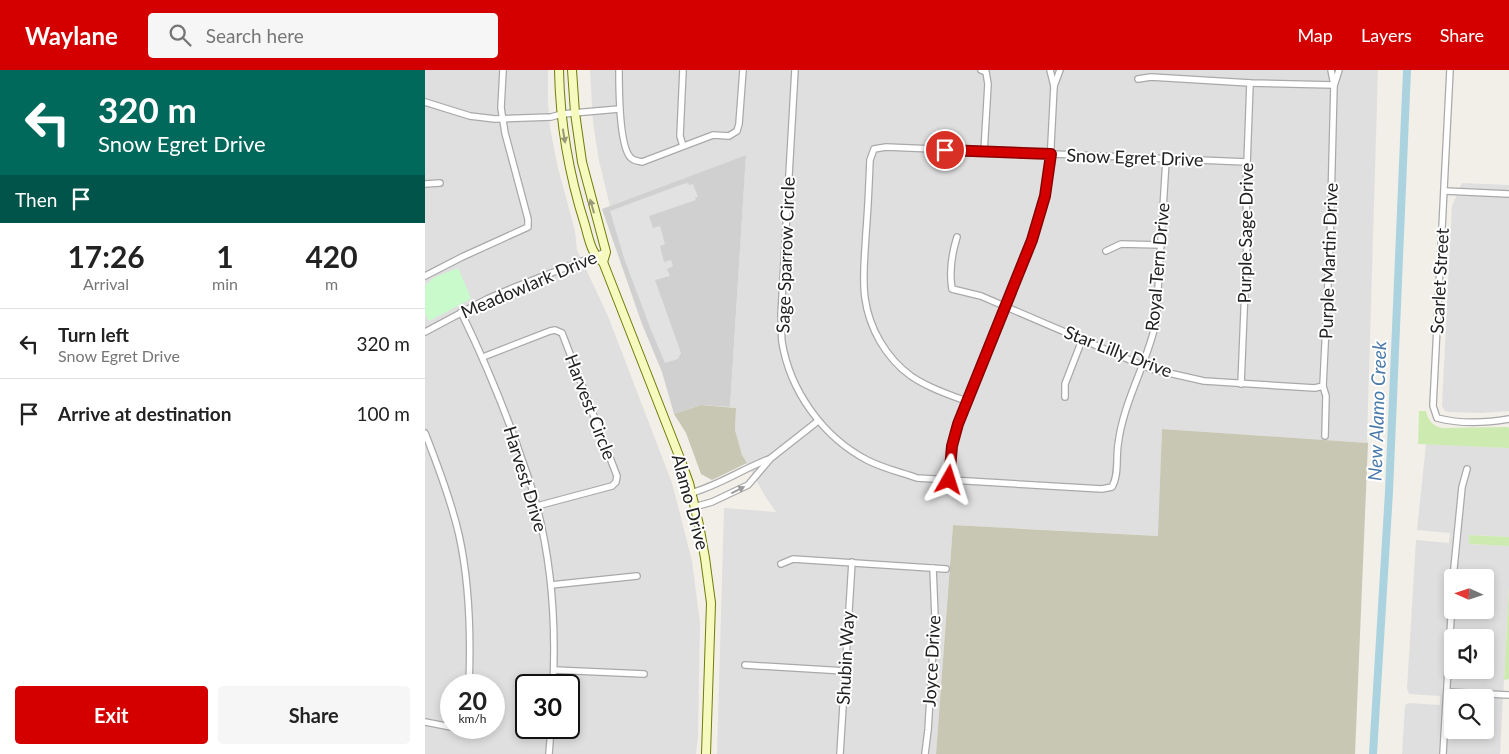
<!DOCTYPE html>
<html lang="en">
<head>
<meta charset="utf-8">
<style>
	:root { --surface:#fff; --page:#f6f6f6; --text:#222; --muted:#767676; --line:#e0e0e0; --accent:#d40000 }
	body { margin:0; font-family:Lato,sans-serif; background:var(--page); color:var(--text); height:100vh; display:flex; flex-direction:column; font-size:19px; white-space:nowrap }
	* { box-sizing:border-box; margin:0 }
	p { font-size:16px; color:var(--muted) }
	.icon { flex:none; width:28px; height:28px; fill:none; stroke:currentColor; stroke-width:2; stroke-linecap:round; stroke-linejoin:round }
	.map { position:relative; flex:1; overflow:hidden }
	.sheet { display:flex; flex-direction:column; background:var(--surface); width:425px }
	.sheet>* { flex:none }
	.banner { background:#00695c; color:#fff; overflow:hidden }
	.needle { width:32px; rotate:273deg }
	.fabs { position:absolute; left:1019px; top:499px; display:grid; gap:10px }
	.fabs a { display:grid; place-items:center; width:50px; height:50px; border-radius:5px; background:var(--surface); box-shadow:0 2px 8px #0003; font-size:25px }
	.speed { position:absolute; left:15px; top:604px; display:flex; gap:10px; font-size:25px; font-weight:700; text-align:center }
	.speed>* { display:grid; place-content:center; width:65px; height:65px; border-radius:50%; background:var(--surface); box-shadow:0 2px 8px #0003; line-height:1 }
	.speed small { font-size:12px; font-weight:400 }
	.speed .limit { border:2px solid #111; border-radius:8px; background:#fff; color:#111 }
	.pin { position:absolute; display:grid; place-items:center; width:42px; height:42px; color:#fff; margin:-21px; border:2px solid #fff; border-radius:50%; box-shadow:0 1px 5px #0007 }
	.me { position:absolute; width:55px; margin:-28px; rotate:6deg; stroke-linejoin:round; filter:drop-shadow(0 0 4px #0008) }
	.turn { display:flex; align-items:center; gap:18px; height:105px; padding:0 15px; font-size:22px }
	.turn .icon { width:65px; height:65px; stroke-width:2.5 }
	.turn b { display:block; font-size:35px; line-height:42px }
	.then { display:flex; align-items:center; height:48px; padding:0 15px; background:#0003; gap:10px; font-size:19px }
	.eta { display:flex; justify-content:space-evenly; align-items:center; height:85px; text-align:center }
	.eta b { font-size:30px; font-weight:700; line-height:35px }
	.action { display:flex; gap:10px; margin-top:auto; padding:10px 15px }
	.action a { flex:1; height:58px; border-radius:5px; background:var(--accent); color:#fff; font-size:20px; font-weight:700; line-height:58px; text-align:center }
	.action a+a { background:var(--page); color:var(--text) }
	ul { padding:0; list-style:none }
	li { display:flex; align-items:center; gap:15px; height:70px; padding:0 15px; border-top:1px solid var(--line) }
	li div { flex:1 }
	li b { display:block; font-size:19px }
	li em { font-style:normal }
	header { display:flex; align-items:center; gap:30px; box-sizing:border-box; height:70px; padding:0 25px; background:var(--accent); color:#fff }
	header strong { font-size:24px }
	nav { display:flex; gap:28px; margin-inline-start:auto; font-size:18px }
	.search { width:350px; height:45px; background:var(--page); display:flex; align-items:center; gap:12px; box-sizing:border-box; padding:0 18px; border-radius:5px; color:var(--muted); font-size:19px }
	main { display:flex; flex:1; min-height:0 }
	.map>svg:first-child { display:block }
	.residential { fill:#e0dfdf; fill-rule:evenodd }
	.religious { fill:#d0d0d0 }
	.construction { fill:#c7c7b4 }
	.grass { fill:#cdebb0 }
	.park { fill:#c8facc }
	.parking { fill:#e2e2e2 }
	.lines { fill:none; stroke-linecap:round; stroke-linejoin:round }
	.canal { stroke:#aad3df; stroke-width:8 }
	.minor-casing { stroke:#a9a9a9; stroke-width:8 }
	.secondary-casing { stroke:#707d05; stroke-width:10 }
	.minor { stroke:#fff; stroke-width:5.5 }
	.secondary { stroke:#f7fabf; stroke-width:8 }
	.oneway { fill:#979978 }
	.oneway2 { fill:#9c9c9c }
	.route-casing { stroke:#8a0000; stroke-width:12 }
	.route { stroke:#d40000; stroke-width:9 }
	.labels { text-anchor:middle; stroke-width:4; stroke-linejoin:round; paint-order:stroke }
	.street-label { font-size:18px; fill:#222; stroke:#fff }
	.water-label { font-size:19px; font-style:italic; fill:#4a7aab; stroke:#fff }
</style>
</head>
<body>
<header>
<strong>Waylane</strong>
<div class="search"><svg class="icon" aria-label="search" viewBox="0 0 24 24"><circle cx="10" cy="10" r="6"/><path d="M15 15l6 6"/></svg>Search here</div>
<nav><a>Map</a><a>Layers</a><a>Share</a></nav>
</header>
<main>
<section class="sheet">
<div class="banner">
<div class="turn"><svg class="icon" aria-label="left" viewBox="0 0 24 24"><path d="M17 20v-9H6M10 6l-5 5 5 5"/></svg><div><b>320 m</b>Snow Egret Drive</div></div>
<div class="then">Then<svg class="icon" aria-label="arrive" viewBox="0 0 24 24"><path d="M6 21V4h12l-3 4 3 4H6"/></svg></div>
</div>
<div class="eta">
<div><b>17:26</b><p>Arrival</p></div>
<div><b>1</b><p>min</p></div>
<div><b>420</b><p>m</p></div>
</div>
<ul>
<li><svg class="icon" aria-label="left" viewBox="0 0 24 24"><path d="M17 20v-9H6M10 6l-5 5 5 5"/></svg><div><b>Turn left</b><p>Snow Egret Drive</p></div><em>320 m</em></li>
<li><svg class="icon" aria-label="arrive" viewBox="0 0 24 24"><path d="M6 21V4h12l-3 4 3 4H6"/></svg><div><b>Arrive at destination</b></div><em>100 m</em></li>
</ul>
<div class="action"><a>Exit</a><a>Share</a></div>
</section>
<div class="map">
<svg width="1084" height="684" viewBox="0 0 1084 684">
	<rect width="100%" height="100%" fill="#f2efe9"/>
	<g class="residential">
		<path d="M0,0H123V32L125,58L133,98L150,161L152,180L183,246L247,413L267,491L275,553L273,667L271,684H0V243L4,250L9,208L0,216ZM26,615H69V658H26ZM101,615H144V658H101Z"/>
		<polygon points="165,0 953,0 942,369 943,373 737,359 734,466 528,455 511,684 292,684 299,438 351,442 340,426 317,385 310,360 311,338 305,337 321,85 185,136 174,91 168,53"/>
		<polygon points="1037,113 1084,115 1084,341 1056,343 1023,342 1020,341 1017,336 1027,136"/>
		<path d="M1001,374L1084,378V467L1045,465L1044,474L1084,476V516L1075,684H977L980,635L984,633L1015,635V626L984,624L982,618L991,470L1024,473L1025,463L992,460ZM1028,508H1060V540H1028ZM1028,568H1060V600H1028ZM1028,628H1060V660H1028Z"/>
	</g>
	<polygon class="religious" points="321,85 305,337 276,335 249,344 237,302 217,254 177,139"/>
	<g class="construction">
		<polygon points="276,335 311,338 310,360 317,385 322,393 287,410 276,404 261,363 249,344"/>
		<polygon points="737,359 943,373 930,684 511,684 528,455 733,466"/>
	</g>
	<g class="grass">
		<path d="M994,341H1001C1003,350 1007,356 1017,358L1082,357L1084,358V378L993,374Z"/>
		<polygon points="1044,465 1084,467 1084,476 1044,474"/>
		<polygon points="1084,516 1084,609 1079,610"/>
	</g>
	<polygon class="park" points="33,198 46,228 43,229 44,230 4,251 0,243 0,216 8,208"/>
	<polygon class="parking" points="263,113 264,115 268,114 273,127 270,127 271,130 224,146 228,158 235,156 240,174 235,176 239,192 246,190 248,196 242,199 245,206 230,210 256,283 253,289 240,293 226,260 199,188 185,141 258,114"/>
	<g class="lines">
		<polyline class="canal" points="948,684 964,422 982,0"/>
		<g class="minor-casing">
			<g id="minor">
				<path d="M194,0C194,17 194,77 206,88C209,91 213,91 217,92L288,65L304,66L312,61L314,54L318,0"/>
				<polyline points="258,0 255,66 258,76"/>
				<path d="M370,0L356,245C357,254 356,263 357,272C365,321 398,367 442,390C457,398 475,402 492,408L677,419L687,417C694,405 691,388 693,375C698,332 722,294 731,252L741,90"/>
				<polyline points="556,0 561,2 563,14 559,82"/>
				<path d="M1025,0L1008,336L1012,348C1035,354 1061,353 1084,349"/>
				<polyline points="713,9 726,7 825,13 909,15"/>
				<polyline points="910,13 914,0"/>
				<polyline points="629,16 635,0"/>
				<polyline points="0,32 45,46 70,49 126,47 137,44 194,39"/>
				<polyline points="0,114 15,113"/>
				<polyline points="1020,121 1084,124"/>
				<path d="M532,167C527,183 524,201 527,219L556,226L726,299L779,311L890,318L898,316"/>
				<polyline points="681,181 696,174 736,175"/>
				<polyline points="0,206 37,187 103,157 103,149 80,63 76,38 78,0"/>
				<path d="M36,242C57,285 75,328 91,372C98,394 107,415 112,437C127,495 131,556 128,615"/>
				<polyline points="0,262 62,229 90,217 181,182"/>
				<polyline points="58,287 125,261 130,260 137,263 192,406 191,412 187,416 112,436"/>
				<polyline points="816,314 822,169 821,122 825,13"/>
				<polyline points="640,327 640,314 657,270"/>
				<path d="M541,331C522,324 502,317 486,306C461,288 444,258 440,228C437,207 440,185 441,163C443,139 444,115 445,90L449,79L461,77L822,92"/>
				<path d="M0,363C13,396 26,430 34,465C45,515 46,565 44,615"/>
				<polyline points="900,366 901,326 898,316 905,172 909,15 906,0"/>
				<path d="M524,410C524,383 532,357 541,331L598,197L607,170L620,126L625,94L629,16L625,0"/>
				<path d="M266,423C295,415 317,399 344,389"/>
				<polyline points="269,437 287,432 323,415 346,388 393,351"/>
				<polyline points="356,494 368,489 521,499"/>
				<polyline points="1028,508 1037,417 1042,399"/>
				<polyline points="126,515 212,506"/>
				<polyline points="320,595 420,601"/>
				<polyline points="129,600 219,604"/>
				<polyline points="1022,622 1084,625"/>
				<polyline points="0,652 26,657"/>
				<polyline points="30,658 37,658"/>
				<polyline points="124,684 126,658"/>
				<polyline points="415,684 427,492"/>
				<polyline points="500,684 503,660 510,547 508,498"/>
				<polyline points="1018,684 1028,514"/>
			</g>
		</g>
		<g class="secondary-casing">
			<g id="secondary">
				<path d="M134,0C135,53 144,105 160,155C164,169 166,184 178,192L256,391L264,413L274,455L280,488L286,533L281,684"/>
				<polyline points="147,0 150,43 157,92 181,182 178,192"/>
			</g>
		</g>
		<use href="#minor" class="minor"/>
		<use href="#secondary" class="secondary"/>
	</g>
	<defs><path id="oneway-solid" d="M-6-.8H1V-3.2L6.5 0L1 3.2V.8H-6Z" transform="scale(1.25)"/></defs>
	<g class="oneway">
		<use href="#oneway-solid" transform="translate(139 66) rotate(81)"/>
		<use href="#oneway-solid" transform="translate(167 136) rotate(-106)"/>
	</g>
	<use class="oneway2" href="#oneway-solid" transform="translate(313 420) rotate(-27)"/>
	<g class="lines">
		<g class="route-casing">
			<polyline id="route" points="520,80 626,84 620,126 607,170 533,354 527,376 524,410"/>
		</g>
		<use href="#route" class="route"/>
	</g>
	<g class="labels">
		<g class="street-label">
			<text transform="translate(710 88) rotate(2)" y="6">Snow Egret Drive</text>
			<text transform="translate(821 163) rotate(-89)" y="6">Purple Sage Drive</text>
			<text transform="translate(361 185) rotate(-88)" y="6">Sage Sparrow Circle</text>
			<text transform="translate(904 191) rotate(-88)" y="6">Purple Martin Drive</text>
			<text transform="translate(733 197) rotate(-85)" y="6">Royal Tern Drive</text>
			<text transform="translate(1015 211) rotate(-87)" y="6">Scarlet Street</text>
			<text transform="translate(104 215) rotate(-23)" y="6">Meadowlark Drive</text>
			<text transform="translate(693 282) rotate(21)" y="6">Star Lilly Drive</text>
			<text transform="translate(165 337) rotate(69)" y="6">Harvest Circle</text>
			<text transform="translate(100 409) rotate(73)" y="6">Harvest Drive</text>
			<text transform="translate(265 432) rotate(75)" y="6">Alamo Drive</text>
			<text transform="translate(421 588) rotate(-87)" y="6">Shubin Way</text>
			<text transform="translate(507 591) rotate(-87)" y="6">Joyce Drive</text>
		</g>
		<g class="water-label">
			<text transform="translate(952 341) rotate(-88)" y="7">New Alamo Creek</text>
		</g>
	</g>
</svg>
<div class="fabs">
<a><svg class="needle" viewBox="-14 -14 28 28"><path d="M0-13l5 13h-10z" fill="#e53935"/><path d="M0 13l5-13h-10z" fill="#767676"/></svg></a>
<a><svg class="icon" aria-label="sound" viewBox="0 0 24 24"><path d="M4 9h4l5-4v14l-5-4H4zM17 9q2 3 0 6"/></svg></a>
<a><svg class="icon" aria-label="search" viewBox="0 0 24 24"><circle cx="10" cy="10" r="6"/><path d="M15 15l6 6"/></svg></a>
</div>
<div class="speed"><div>20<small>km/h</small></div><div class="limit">30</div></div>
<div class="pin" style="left:520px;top:80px;background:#d93025"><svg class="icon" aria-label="arrive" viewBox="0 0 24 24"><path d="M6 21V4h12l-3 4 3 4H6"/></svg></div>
<svg class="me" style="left:524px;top:410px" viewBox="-20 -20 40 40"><path d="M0-17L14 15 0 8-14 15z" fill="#d40000" stroke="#fff" stroke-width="4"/></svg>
</div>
</main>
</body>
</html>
